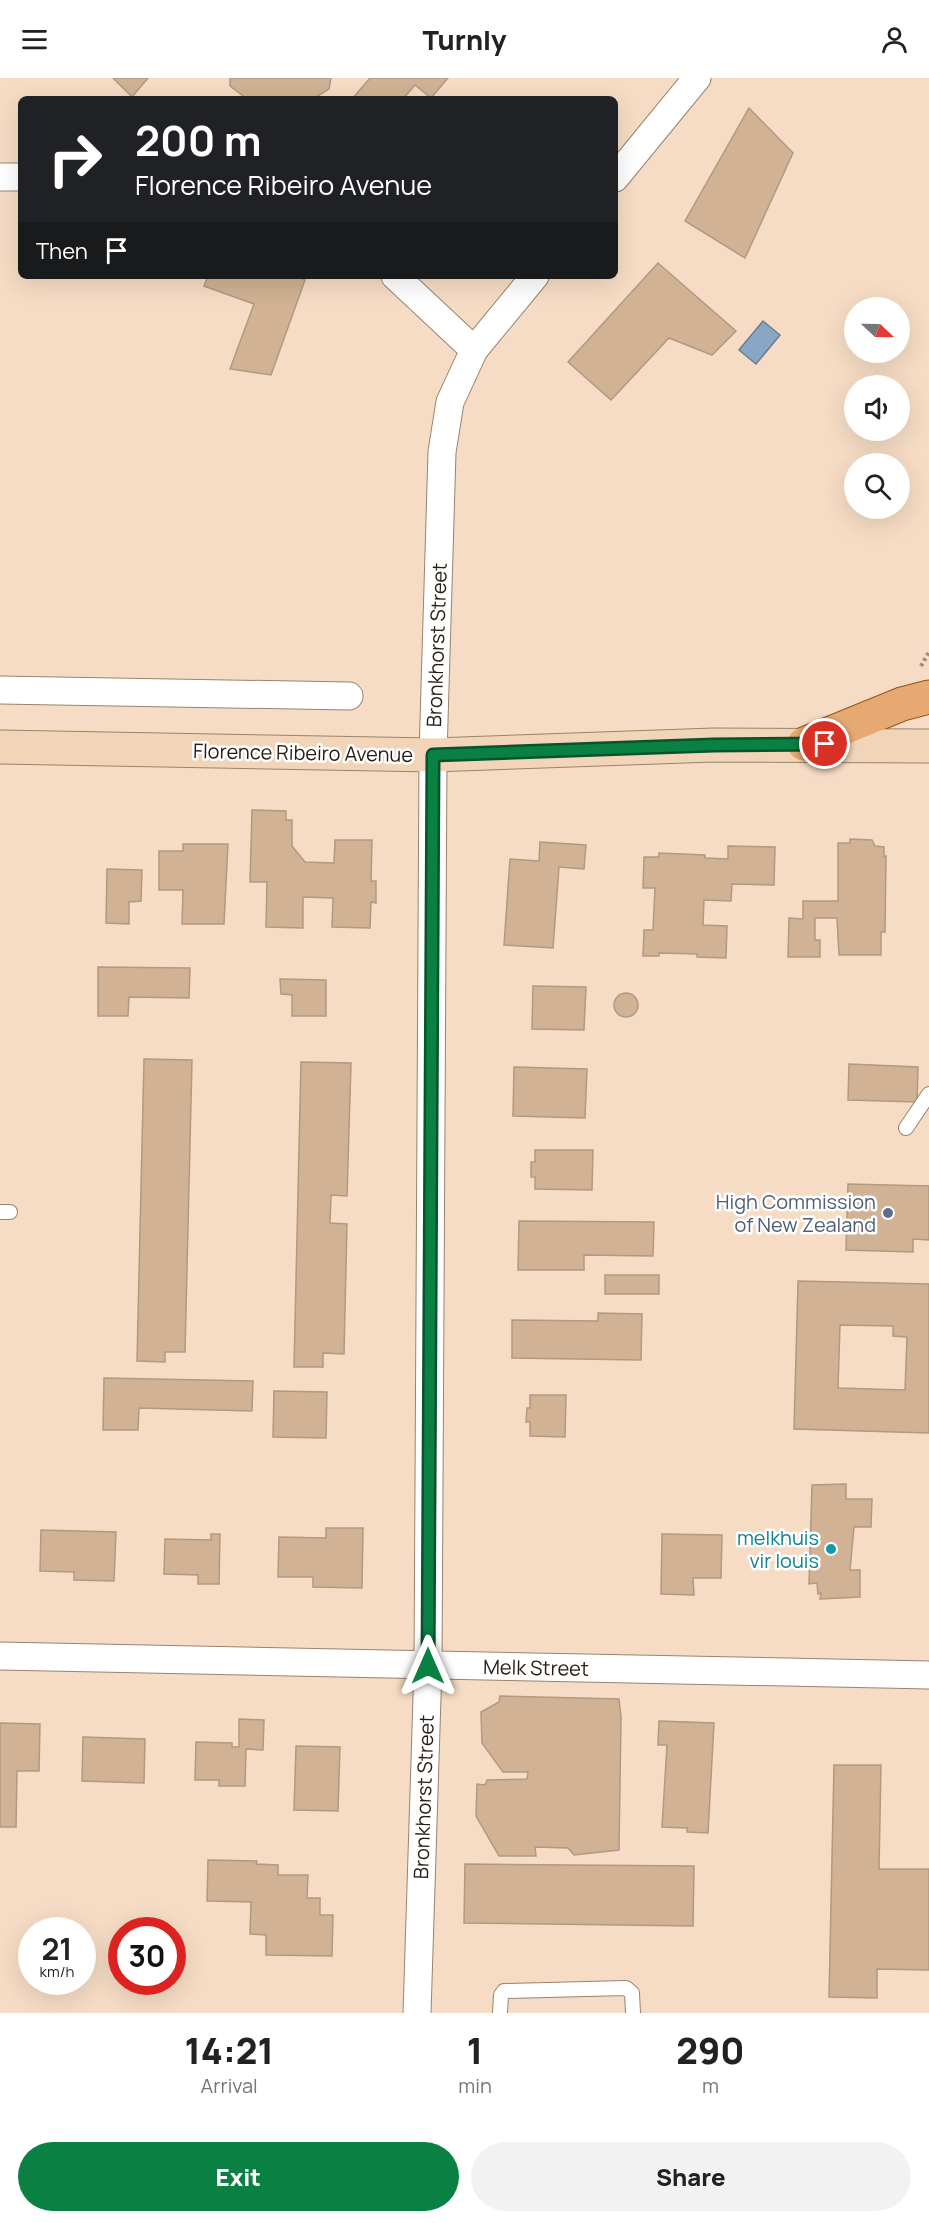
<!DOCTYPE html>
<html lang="en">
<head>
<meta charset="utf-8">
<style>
	:root { --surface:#fff; --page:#f2f2f2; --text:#222; --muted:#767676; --accent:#0b8043 }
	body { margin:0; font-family:Manrope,sans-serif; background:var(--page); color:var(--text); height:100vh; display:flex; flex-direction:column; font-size:22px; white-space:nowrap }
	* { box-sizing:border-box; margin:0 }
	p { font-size:20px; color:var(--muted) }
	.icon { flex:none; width:33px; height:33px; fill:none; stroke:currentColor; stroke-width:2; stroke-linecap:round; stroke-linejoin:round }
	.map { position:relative; height:1935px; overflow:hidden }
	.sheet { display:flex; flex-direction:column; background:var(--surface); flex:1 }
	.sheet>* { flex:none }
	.guide { position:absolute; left:18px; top:18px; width:600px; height:183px; border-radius:9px; box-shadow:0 6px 24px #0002; background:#202124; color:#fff; overflow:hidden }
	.needle { width:39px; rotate:112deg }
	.tools { position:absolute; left:844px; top:219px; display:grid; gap:12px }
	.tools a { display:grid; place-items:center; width:66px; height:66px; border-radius:50%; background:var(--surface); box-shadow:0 6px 24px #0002; font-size:30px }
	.speed { position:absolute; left:18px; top:1839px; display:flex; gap:12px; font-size:30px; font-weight:700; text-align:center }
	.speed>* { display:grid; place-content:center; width:78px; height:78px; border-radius:50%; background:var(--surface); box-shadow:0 6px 24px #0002; line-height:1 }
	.speed small { font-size:15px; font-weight:400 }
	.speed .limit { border:9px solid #d22; background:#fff; color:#111 }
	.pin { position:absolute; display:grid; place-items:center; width:51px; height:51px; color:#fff; margin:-26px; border:3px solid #fff; border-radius:50%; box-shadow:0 2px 6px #0007 }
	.me { position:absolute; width:66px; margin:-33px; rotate:0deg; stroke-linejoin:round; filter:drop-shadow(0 0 4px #0008) }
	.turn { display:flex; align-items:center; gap:21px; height:126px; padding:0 18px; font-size:27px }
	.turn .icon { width:78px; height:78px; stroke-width:2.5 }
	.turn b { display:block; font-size:42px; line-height:51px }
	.then { display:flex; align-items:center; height:57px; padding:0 18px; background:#0003; gap:12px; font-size:22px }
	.eta { display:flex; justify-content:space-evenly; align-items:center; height:102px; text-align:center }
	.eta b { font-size:36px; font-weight:800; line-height:42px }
	.action { display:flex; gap:12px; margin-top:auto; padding:12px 18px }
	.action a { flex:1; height:69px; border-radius:36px; background:var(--accent); color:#fff; font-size:24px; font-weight:800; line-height:69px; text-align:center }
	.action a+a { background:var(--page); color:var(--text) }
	header { display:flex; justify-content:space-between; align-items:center; height:78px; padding:0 18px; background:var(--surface); font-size:27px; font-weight:800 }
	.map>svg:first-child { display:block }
	.water { fill:#89a6c5; stroke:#6b7d90; stroke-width:1.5 }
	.building { fill:#d1b294; stroke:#b19982; stroke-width:1.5; fill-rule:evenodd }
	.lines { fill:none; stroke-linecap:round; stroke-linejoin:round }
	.lane-casing { stroke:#9a836c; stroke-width:16 }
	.street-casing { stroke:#9a836c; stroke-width:29 }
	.secondary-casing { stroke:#9a836c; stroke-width:35 }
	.primary-casing { stroke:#985313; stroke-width:35 }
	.path { stroke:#9f8c7b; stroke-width:4; stroke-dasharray:3 3; stroke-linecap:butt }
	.lane { stroke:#fff; stroke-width:14 }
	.street { stroke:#fff; stroke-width:27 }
	.secondary { stroke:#f2d4b8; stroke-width:33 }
	.primary { stroke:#e6a971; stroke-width:33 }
	.route-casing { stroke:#07532c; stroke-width:15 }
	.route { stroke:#0b8043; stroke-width:10 }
	.service-dot { fill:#5c6f8a; stroke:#fff; stroke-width:2 }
	.culture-dot { fill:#0f9aa8; stroke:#fff; stroke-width:2 }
	.labels { text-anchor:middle; stroke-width:5; stroke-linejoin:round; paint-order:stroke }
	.street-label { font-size:20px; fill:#261d14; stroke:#fff }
	.service-label { font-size:20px; fill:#4e5e75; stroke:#fff; text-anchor:end }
	.culture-label { font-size:20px; fill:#0d838f; stroke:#fff; text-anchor:end }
</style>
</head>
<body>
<header><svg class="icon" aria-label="menu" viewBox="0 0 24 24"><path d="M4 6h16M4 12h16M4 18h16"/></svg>Turnly<svg class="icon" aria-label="person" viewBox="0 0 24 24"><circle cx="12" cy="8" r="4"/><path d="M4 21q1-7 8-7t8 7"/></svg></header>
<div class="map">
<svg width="929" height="1935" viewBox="0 0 929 1935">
	<rect width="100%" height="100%" fill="#f6dcc4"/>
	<polygon class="water" points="763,243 780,257 756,286 739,272"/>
	<g class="building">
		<polygon points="113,0 148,0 132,19"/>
		<polygon points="230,0 331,0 329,11 313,21 247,21 230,8"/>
		<polygon points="370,0 448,0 431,20 415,7 403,21 352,21"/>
		<polygon points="749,30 793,75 745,180 685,143"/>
		<polygon points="658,185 736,253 712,277 669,260 611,322 568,284"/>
		<polygon points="208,198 296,198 305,202 271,297 230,291 254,226 204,208"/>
		<polygon points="252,732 286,733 286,742 292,742 292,768 305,784 334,785 335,762 372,762 371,803 376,803 376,825 371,824 370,850 332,849 333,820 303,819 303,850 266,849 267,804 250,804"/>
		<polygon points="850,761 872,762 875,768 884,769 884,779 886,778 885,854 881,854 881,877 839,877 837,840 815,840 815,862 820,862 820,879 788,879 789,840 803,841 803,823 838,823 838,765 850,765"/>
		<polygon points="540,764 586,767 584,791 559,789 553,870 504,867 510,781 539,783"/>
		<polygon points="183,766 228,766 224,846 182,846 183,812 159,812 159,773 183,773"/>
		<polygon points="728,768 775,769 774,807 732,806 731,823 704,822 703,847 727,848 726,880 697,879 697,876 659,875 659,878 643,878 644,852 653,852 655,810 643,810 644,779 659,779 659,775 705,777 705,780 728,781"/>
		<polygon points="107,791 142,792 141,823 129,824 129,846 106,845"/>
		<polygon points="98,889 190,890 189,920 129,919 128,938 98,938"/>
		<polygon points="280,901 326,902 326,938 292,938 292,917 281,916"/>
		<polygon points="533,908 586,909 584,952 532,951"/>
		<circle cx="626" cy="927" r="12"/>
		<polygon points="144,981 192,982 185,1274 165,1274 165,1284 137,1283"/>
		<polygon points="301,984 351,985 347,1118 331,1117 330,1145 347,1146 344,1276 323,1275 323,1289 294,1289"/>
		<polygon points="849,986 918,989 917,1024 848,1022"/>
		<polygon points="514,989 587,991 585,1040 513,1038"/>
		<polygon points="535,1072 593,1072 592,1112 535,1111 535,1099 531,1099 531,1084 535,1084"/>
		<polygon points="848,1106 929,1108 929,1162 913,1161 913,1174 846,1172"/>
		<polygon points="519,1143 654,1144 653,1178 584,1177 584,1192 518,1192"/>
		<rect x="605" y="1197" width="54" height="19"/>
		<path d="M798,1203L929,1206V1355L794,1351ZM840,1247L893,1248V1258L907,1259L905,1312L838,1310Z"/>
		<polygon points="598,1235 642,1236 641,1282 512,1280 512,1242 598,1243"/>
		<polygon points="104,1300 253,1303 252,1333 139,1330 138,1352 103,1352"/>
		<polygon points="274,1313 327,1314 326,1360 273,1359"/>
		<polygon points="530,1317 566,1317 565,1359 530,1358 530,1344 526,1344 527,1330 530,1330"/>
		<polygon points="846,1406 846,1421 872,1421 871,1449 854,1449 850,1492 860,1492 860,1519 820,1521 821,1515 818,1516 817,1505 809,1506 812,1407"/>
		<polygon points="326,1450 363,1450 362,1510 313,1509 313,1499 278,1499 279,1459 326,1460"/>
		<polygon points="41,1452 116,1454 114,1503 74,1502 74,1494 40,1493"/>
		<polygon points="211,1456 220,1456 219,1506 198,1506 198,1497 164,1496 165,1461 211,1462"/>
		<polygon points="662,1456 722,1457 721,1500 693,1500 694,1517 661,1516"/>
		<polygon points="500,1618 619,1621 621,1639 619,1772 574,1777 568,1770 535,1769 536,1778 499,1778 476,1738 477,1706 485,1707 487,1702 527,1701 528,1694 503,1694 482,1665 481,1634 499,1624"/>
		<polygon points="239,1641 264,1642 263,1672 246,1671 245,1708 219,1708 219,1702 195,1702 196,1664 232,1665 232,1669 239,1669"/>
		<polygon points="659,1643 714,1645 708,1755 687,1754 687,1750 662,1749 667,1667 658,1667"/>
		<polygon points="0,1645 40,1646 39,1693 17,1693 16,1749 0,1749"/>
		<polygon points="83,1659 145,1661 144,1705 82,1703"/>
		<polygon points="296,1668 340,1669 338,1733 294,1732"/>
		<polygon points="834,1687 881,1687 879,1791 929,1791 929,1892 877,1891 877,1920 829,1919"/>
		<polygon points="208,1782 257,1783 256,1786 278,1787 278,1797 308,1797 307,1820 320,1820 320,1837 333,1837 332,1878 266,1877 266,1857 250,1856 251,1824 207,1823"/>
		<polygon points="465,1786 694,1788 693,1848 464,1845"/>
	</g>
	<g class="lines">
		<g class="lane-casing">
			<g id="lane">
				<polyline points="906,1050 929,1016"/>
				<polyline points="0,1134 10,1134"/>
				<polyline points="500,1935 501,1917 504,1913 626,1910 632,1915 633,1935"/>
			</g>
		</g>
		<g class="street-casing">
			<g id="street">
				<polyline points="0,99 21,99"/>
				<polyline points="615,100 697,0"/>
				<polyline points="395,198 474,272"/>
				<polyline points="0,612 349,618"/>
				<polyline points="0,1578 929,1597"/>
				<polyline points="417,1935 428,1588 433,677 442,374 450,324 474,272 535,198"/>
			</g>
		</g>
		<g class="secondary-casing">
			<polyline id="secondary" points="0,669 433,677 714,667 929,668"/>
		</g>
		<g class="primary-casing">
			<polyline id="primary" points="804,666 902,626 929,619"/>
		</g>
		<polyline class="path" points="921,588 929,574"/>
		<use href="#lane" class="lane"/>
		<use href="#street" class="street"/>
		<use href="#secondary" class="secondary"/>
		<use href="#primary" class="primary"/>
	</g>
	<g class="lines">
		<g class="route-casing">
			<polyline id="route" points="428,1588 433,677 714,667 825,666"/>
		</g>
		<use href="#route" class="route"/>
	</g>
	<circle class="service-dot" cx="888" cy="1135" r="6"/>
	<circle class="culture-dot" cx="831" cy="1471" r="6"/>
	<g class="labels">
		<g class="street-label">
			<text transform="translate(437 567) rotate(-88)" y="7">Bronkhorst Street</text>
			<text transform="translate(303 675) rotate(1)" y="7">Florence Ribeiro Avenue</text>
			<text transform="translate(536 1590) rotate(1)" y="7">Melk Street</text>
			<text transform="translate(424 1719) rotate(-88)" y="7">Bronkhorst Street</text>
		</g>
		<g class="service-label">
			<text x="876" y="1131">High Commission<tspan x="876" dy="23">of New Zealand</tspan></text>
		</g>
		<g class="culture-label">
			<text x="819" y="1467">melkhuis<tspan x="819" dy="23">vir louis</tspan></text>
		</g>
	</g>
</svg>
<div class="tools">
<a><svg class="needle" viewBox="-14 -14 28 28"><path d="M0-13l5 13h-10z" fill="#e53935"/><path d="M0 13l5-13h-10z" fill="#767676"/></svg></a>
<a><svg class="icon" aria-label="sound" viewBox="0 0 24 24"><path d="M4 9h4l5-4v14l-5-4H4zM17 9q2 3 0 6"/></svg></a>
<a><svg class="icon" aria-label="search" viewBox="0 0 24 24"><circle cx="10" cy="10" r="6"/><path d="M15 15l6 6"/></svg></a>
</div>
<div class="speed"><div>21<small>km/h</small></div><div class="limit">30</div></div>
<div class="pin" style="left:825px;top:666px;background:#d93025"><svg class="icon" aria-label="arrive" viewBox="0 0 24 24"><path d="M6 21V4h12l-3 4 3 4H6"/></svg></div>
<svg class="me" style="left:428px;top:1588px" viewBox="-20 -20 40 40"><path d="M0-17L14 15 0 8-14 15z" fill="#0b8043" stroke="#fff" stroke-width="4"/></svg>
<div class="guide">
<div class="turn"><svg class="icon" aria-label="right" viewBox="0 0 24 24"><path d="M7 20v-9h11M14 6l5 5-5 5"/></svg><div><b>200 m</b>Florence Ribeiro Avenue</div></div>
<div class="then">Then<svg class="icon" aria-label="arrive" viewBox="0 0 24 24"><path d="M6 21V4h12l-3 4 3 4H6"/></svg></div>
</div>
</div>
<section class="sheet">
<div class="eta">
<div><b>14:21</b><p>Arrival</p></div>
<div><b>1</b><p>min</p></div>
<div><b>290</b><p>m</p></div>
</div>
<div class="action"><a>Exit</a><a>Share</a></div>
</section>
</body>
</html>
